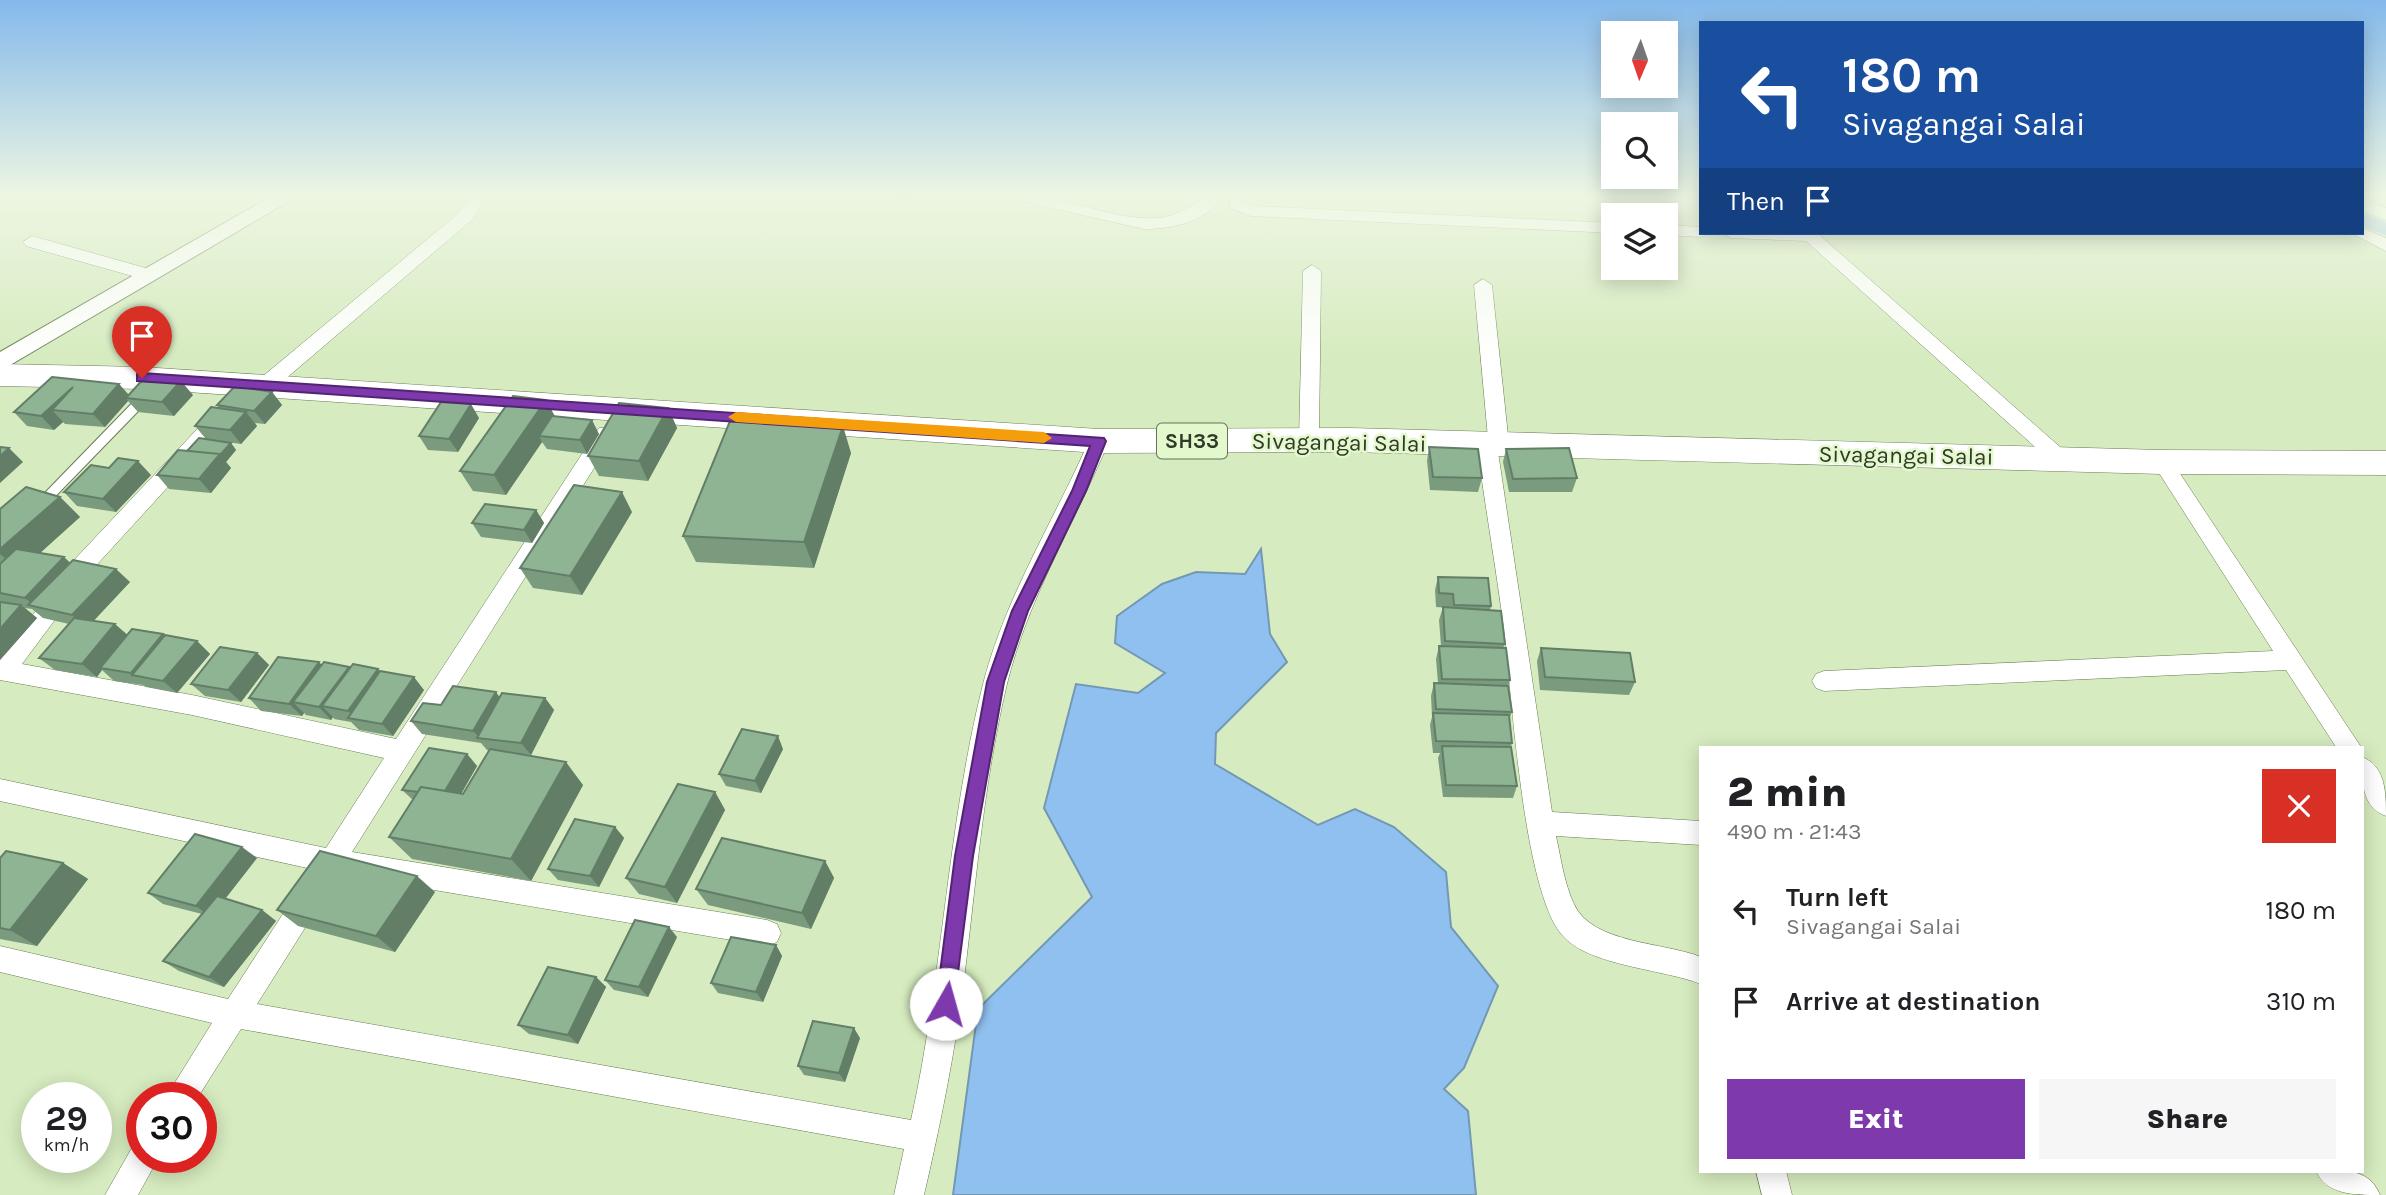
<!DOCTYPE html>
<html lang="en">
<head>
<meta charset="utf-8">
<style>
	:root { --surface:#fff; --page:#f6f6f6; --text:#202124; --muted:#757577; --accent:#7e39ad }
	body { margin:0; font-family:Karla,sans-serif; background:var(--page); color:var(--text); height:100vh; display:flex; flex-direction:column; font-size:26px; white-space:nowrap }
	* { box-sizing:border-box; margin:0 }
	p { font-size:23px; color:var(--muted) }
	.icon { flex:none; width:38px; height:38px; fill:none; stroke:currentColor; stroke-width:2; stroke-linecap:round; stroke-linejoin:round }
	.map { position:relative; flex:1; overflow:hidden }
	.side { position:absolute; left:1699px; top:746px; width:665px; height:427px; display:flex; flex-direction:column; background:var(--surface); border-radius:0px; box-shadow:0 4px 18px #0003 }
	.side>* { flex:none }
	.guide { position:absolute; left:1699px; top:21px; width:665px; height:214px; border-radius:0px; box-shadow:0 4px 18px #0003; background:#1a4fa0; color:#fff; overflow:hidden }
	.needle { width:46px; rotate:182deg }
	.tools { position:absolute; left:1601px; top:21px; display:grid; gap:14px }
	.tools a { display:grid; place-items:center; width:77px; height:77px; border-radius:0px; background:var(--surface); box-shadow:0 4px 18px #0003; font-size:35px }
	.speed { position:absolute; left:21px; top:1082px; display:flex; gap:14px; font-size:35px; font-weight:700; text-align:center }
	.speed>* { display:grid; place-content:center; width:91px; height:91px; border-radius:50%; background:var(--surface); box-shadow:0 4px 18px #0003; line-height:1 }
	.speed small { font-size:18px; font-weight:400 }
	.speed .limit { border:10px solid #d22; background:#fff; color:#111 }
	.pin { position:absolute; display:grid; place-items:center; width:60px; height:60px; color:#fff; margin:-72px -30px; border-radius:50% 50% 50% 0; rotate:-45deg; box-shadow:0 0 7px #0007 }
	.pin .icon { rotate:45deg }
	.me { position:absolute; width:77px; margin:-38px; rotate:7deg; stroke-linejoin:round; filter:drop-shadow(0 0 5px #0008) }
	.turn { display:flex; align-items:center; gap:24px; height:147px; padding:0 28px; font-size:32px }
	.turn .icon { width:91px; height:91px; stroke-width:2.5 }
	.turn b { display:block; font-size:49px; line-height:60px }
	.then { display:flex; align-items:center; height:66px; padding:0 28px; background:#0003; gap:14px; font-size:26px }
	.round { display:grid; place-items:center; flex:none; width:74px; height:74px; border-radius:0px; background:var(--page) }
	.summary { display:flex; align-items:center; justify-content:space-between; height:119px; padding:0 28px }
	h1 { font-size:42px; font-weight:800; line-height:52px }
	.button { display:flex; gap:14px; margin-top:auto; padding:14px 28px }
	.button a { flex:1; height:80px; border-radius:0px; background:var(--accent); color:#fff; font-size:28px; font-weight:800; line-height:80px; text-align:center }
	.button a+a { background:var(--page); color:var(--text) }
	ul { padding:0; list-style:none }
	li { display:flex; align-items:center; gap:21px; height:91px; padding:0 28px }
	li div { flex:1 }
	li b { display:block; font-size:26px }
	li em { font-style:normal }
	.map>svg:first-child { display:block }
	.water { fill:#8fc0ef; stroke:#7398b3; stroke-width:2 }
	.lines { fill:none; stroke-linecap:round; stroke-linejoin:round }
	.canal { fill:#8fc0ef; fill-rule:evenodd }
	.service-casing { stroke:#697c54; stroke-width:2 }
	.minor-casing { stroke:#697c54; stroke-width:1 }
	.tertiary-casing { stroke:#697c54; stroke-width:2 }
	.primary-casing { stroke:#697c54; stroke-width:1 }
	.service { fill:#fff; fill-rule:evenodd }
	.minor { fill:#fff; fill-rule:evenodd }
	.tertiary { fill:#fff; fill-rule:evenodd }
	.primary { fill:#fff; fill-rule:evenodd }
	.wall { fill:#7a9b7e }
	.shaded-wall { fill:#637e67 }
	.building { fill:#8eb493; stroke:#637e67; stroke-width:2 }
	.route { fill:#7e39ad; stroke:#522570; stroke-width:2 }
	.slow { fill:#f59e0b }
	.labels { text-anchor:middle; stroke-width:5; stroke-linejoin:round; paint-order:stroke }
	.shield { fill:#e3f8cc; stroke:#667259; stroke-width:2 }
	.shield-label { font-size:21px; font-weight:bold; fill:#313928 }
	.street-label { font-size:23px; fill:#313928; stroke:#e3f8cc }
</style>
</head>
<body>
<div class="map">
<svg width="2386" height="1195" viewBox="0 0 2386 1195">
	<rect width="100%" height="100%" fill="#d6ebbf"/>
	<polygon class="water" points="1261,549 1270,634 1287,662 1216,733 1215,764 1318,825 1355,809 1394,827 1446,872 1451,927 1498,986 1464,1068 1444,1089 1468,1111 1476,1195 953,1195 978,1009 1092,897 1044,808 1076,684 1138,693 1165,673 1115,643 1117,616 1162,584 1196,572 1245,574"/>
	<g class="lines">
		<polygon class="canal" points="2362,213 2386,222 2386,235 2362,226"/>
		<g class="service-casing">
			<polygon id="service" points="144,394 148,395 149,398 148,401 44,508 36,508 34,505 36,502 140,395"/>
		</g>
		<g class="minor-casing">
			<g id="minor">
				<polygon points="471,194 488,194 473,219 270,392 256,392 253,387 256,382 460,212"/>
				<path d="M1005,194C1057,190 1108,221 1156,218C1186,217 1199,192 1226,194C1206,221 1176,229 1144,229L1008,198Z"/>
				<polygon points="1229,194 1245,194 1245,202 1254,206 1614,223 1614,233 1251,216 1230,208"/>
				<polygon points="2362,199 2386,208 2386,220 2362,211"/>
				<polygon points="1666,225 1701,227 1701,233 1709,233 1701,237 1666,235"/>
				<polygon points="2362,228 2386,238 2386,251 2351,233 2362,233"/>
				<polygon points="1722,233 1817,233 2068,454 2071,459 2068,464 2054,464 1806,241 1731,238"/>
				<polygon points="32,236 156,271 159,275 150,281 26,246 23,242"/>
				<polygon points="1312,265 1321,271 1319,440 1316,445 1302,445 1299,440 1303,271"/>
				<path d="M1483,279L1492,285L1509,445L1506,450L1498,452L1552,812L1701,821V845L1556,836C1561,858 1564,883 1574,904C1592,944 1664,942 1701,957V984C1663,969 1588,966 1562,935C1523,890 1512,695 1504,629C1496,568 1485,506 1477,445L1480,440L1488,438L1474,285Z"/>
				<path d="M224,406L231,408L234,413L231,418L92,570L22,664L192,695L396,739L599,428H613L616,433L613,438L352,852L767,920L777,924L781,933L777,942L767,946L339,874L257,1004L911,1120C943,976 947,827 983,684C1005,598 1053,522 1089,441L1092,436H1106L1109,441C1075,522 1028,598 1007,684C983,784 976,886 963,987C954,1058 940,1126 924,1195H894L904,1149L241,1029L198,1097H166L212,1023L0,972V946L228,999L312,869L0,801V779L326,848L384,758L192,715L0,680V658L76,558L217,408Z"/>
				<polygon points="2162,454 2169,457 2361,747 2336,747 2286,670 1824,691 1816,688 1812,681 1816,674 1824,671 2273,651 2152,462 2155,457"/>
				<path d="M2362,757C2386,766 2386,794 2386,816C2361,807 2362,780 2362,757Z"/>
				<polygon points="142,1143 142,1157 159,1157 138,1195 105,1195 133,1146"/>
				<polygon points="1756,1171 1786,1171 1792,1195 1762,1195"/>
				<path d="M2316,1171C2342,1170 2369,1167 2380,1195C2354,1195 2327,1195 2316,1171Z"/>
			</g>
		</g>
		<g class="tertiary-casing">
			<polygon id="tertiary" points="275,194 301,194 0,371 0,352"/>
		</g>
		<g class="primary-casing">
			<polygon id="primary" points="0,364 142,367 1099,429 1350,428 2162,450 2386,451 2386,475 2162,474 1350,452 1099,453 142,389 0,386"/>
		</g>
		<use href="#service" class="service"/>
		<use href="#minor" class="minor"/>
		<use href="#tertiary" class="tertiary"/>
		<use href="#primary" class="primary"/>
	</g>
	<g class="wall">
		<polygon points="882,194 914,194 908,200"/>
		<polygon points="119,384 129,395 193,395 174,416 138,412 128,401 105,427 65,424 63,422 54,430 27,426 14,412"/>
		<polygon points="272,392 282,405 265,424 255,423 257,426 241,444 206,439 195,426 219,408 217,405"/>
		<polygon points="546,400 554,416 599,434 587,454 547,449 542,442 506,495 473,491 460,471"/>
		<polygon points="668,408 677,428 648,481 599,476 588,456"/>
		<polygon points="479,418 458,452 428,450 419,436"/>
		<polygon points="231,443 236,450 226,462 231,468 211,493 169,489 157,475 187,451"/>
		<polygon points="1429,447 1482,478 1478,492 1430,490 1427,461"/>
		<polygon points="1506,449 1577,478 1572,492 1509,492 1503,462"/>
		<polygon points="851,453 814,568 696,562 683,536"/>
		<polygon points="151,475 116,512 77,506 64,492"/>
		<polygon points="60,497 80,517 40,553 130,582 93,621 128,635 163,634 165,635 197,641 210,654 177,693 146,687 143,685 114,681 102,670 97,677 55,670 39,658 69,624 43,618 32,609 25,608 37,618 0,660 0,509"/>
		<polygon points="536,510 544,523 532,543 481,537 472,523"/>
		<polygon points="632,512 582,595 533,588 520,568"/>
		<polygon points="1438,577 1491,606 1490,610 1505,644 1503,648 1510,680 1508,687 1512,712 1509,719 1512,743 1511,747 1517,786 1513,798 1443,797 1438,758 1440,753 1433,753 1430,725 1432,717 1431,696 1434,683 1438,683 1436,659 1439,646 1441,646 1439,620 1443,607 1450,608 1436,607 1435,590"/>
		<polygon points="1541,648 1635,682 1629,695 1540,690 1537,661"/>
		<polygon points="257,653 269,665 241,702 205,696 191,684"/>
		<polygon points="319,662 322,665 380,672 424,690 393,736 359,730 351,722 334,719 333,717 331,720 306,715 304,713 302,716 261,711 249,698"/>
		<polygon points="500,697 545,698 554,710 531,755 517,754 583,785 531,881 412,859 389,837 413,800 402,790 467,754 477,766 461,794 463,794 489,751 487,750 481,743 422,734 411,721 441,705"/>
		<polygon points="783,749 761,793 726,786 719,774"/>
		<polygon points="715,792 725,810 677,903 639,894 626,878"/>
		<polygon points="615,827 624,838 599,887 558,880 548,869"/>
		<polygon points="0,858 63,863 88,879 37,946 0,939"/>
		<polygon points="257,858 225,899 262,910 276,921 224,987 179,971 163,961 202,914 163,904 148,893"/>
		<polygon points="825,861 834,878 811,929 708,905 696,889"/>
		<polygon points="435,892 395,952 298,926 277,910"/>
		<polygon points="677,937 648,997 614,990 605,980"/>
		<polygon points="776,945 782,956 763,1002 718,993 711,983"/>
		<polygon points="596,977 606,987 578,1044 529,1034 518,1025"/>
		<polygon points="860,1038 845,1082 804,1075 798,1066"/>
	</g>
	<g class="shaded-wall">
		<polygon points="907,194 914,194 908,200"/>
		<polygon points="181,381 193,395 174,416 162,402"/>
		<polygon points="119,384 131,398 126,398 128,401 105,427 93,414"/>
		<polygon points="73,387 52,410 63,422 54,430 41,416"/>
		<polygon points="272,392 282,405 265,424 254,411"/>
		<polygon points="546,400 557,420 539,436 542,442 506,495 494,475"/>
		<polygon points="471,404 479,418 458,452 449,439"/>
		<polygon points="668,408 677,428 648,481 639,461"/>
		<polygon points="246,412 257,426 241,444 230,430"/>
		<polygon points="592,420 599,434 587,454 580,440"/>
		<polygon points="843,426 851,453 814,568 804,542"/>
		<polygon points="231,443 236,450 226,462 231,468 211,493 199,479 220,454"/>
		<polygon points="9,448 23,462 0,483 0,456"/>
		<polygon points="138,461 151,475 116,512 103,499"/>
		<polygon points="622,492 632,512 582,595 570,576"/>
		<polygon points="60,497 80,517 20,571 0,554 0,549"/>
		<polygon points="536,510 544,523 532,543 524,530"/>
		<polygon points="64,557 79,571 36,607 25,598"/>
		<polygon points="116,569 130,582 87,628 72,615"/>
		<polygon points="21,605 37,618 0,660 0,629"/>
		<polygon points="115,624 130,637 100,668 102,670 97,677 82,664"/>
		<polygon points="163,634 177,647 134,675 131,673"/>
		<polygon points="197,641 210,654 177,693 163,681"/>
		<polygon points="257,653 269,665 241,702 228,690"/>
		<polygon points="319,662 330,675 293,702 304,713 302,716 289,704"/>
		<polygon points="349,667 361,680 322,706 333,717 331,720 319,707"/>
		<polygon points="378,669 389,682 356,719 348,711"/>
		<polygon points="414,677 424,690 393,736 382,724"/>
		<polygon points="496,692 505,705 480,738 473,731"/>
		<polygon points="545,698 554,710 531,755 521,743"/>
		<polygon points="778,736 783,749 761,793 755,781"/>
		<polygon points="467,754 477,766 453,808 442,796"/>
		<polygon points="566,762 583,785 531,881 511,859"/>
		<polygon points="715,792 725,810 677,903 665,887"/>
		<polygon points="615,827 624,838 599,887 590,876"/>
		<polygon points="242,847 257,858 211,917 196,906"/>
		<polygon points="825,861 834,878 811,929 802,913"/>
		<polygon points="63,863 88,879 37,946 10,930"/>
		<polygon points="417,876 435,892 395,952 376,936"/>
		<polygon points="262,910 276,921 224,987 209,977"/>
		<polygon points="669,927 677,937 648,997 639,987"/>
		<polygon points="776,945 782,956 763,1002 756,992"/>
		<polygon points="596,977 606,987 578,1044 568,1035"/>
		<polygon points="854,1028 860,1038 845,1082 839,1073"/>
	</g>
	<g class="building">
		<polygon points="52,377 119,384 93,414 52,410 73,387 41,416 14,412"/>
		<polygon points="145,377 181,381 162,402 126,398"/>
		<polygon points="235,386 272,392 254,411 217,405"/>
		<polygon points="513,396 546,400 494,475 460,471"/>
		<polygon points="441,402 471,404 449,439 419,436"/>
		<polygon points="619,403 668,408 639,461 588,456"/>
		<polygon points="211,407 246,412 230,430 195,426"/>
		<polygon points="552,416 592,420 580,440 539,436"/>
		<polygon points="730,421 843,426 804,542 683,536"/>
		<polygon points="199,438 231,443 220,455 187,451"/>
		<polygon points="0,447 9,448 0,456"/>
		<polygon points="1429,447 1478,449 1482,478 1433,477"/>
		<polygon points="1569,448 1577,478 1513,479 1506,449"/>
		<polygon points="178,450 220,454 199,479 157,475"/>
		<polygon points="118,458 138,461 103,499 64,492 91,465 109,468"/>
		<polygon points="574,485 622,492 570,576 520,568"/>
		<polygon points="26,487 60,497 0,549 0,509"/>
		<polygon points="485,504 536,510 524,530 472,523"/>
		<polygon points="16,549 64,557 25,598 0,593 0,564"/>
		<polygon points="73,560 116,569 72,615 28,605"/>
		<polygon points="1438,577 1488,578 1491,606 1454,605 1453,594 1439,593"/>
		<polygon points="0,602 21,605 0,629"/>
		<polygon points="1443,607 1501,611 1505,644 1445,641"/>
		<polygon points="74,618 115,624 82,664 39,658"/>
		<polygon points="132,629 163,634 131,673 100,668"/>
		<polygon points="165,635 197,641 163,681 132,675"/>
		<polygon points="1439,646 1506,648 1510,680 1442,679"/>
		<polygon points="220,647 257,653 228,690 191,684"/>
		<polygon points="1541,648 1630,653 1635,682 1545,677"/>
		<polygon points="278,657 319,662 289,704 249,698"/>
		<polygon points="324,662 349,667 319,707 293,702"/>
		<polygon points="353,664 378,669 348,711 322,706"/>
		<polygon points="380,671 414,677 382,724 348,718"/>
		<polygon points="1434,683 1508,686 1512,712 1436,709"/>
		<polygon points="453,686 496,692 473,731 411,721 423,703 441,705"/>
		<polygon points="502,693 545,698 521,743 477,738"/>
		<polygon points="1433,713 1509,715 1512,743 1436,741"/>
		<polygon points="742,729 778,736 755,781 719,774"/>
		<polygon points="1442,746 1511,747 1517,786 1446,785"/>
		<polygon points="429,748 467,754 445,791 421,787 418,792 402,790"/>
		<polygon points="490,749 566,762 511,859 389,837 421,787 463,794"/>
		<polygon points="678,784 715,792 665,887 626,878"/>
		<polygon points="575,819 615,827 590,876 548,869"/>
		<polygon points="195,834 242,847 196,906 148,893"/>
		<polygon points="722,838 825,861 802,913 696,889"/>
		<polygon points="6,851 63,863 10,930 0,928 0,858"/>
		<polygon points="320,851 417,876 376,936 277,910"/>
		<polygon points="217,896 262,910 209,977 163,961"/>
		<polygon points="635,920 669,927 639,987 605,980"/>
		<polygon points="731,937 776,945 756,992 711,983"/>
		<polygon points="548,967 596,977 568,1035 518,1025"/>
		<polygon points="813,1021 854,1028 839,1073 798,1066"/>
	</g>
	<linearGradient id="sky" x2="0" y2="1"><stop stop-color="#84b9eb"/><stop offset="0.54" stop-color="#edf6e2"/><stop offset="1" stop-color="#edf6e2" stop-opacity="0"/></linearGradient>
	<rect width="2386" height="361" fill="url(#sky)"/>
	<polygon class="route" points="142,373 1104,438 1106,441 1086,491 1028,611 1004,682 973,856 953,1011 946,1014 939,1011 936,1004 955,856 987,682 1012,611 1072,491 1090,446 137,381 137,374"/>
	<polygon class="slow" points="736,412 1044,432 1052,438 1044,443 736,422 728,417"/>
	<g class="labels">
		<rect class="shield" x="1157" y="423.5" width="70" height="35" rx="5"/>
		<g class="shield-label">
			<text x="1192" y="448">SH33</text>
		</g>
		<g class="street-label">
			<text transform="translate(1339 442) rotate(1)" y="8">Sivagangai Salai</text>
			<text transform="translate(1906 455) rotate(1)" y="8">Sivagangai Salai</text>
		</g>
	</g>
</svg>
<div class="tools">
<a><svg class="needle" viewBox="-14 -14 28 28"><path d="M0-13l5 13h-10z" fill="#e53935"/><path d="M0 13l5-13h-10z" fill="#757577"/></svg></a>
<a><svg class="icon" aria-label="search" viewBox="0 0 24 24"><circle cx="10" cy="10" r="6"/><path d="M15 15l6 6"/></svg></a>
<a><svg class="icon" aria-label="layers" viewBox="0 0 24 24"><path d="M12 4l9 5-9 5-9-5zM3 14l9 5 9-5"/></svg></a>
</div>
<div class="speed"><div>29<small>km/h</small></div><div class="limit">30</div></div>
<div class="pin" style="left:142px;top:378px;background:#d93025"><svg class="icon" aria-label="arrive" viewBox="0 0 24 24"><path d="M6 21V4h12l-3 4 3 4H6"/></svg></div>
<svg class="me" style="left:946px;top:1004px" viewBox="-20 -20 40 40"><circle r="19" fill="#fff"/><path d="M0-13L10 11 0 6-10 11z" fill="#7e39ad"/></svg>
<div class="guide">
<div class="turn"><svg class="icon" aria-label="left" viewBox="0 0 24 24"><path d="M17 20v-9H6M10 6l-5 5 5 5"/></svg><div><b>180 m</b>Sivagangai Salai</div></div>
<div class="then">Then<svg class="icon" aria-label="arrive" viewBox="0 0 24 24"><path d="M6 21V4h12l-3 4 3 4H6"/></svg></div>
</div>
<section class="side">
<div class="summary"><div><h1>2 min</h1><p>490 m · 21:43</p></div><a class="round" style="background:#d93025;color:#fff"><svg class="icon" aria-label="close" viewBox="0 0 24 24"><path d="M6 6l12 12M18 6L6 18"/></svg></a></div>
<ul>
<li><svg class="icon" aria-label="left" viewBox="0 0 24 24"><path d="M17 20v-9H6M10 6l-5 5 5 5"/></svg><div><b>Turn left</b><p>Sivagangai Salai</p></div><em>180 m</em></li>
<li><svg class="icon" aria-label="arrive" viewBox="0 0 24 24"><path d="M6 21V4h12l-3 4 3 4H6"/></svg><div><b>Arrive at destination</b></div><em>310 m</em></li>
</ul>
<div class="button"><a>Exit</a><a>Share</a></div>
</section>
</div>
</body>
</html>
